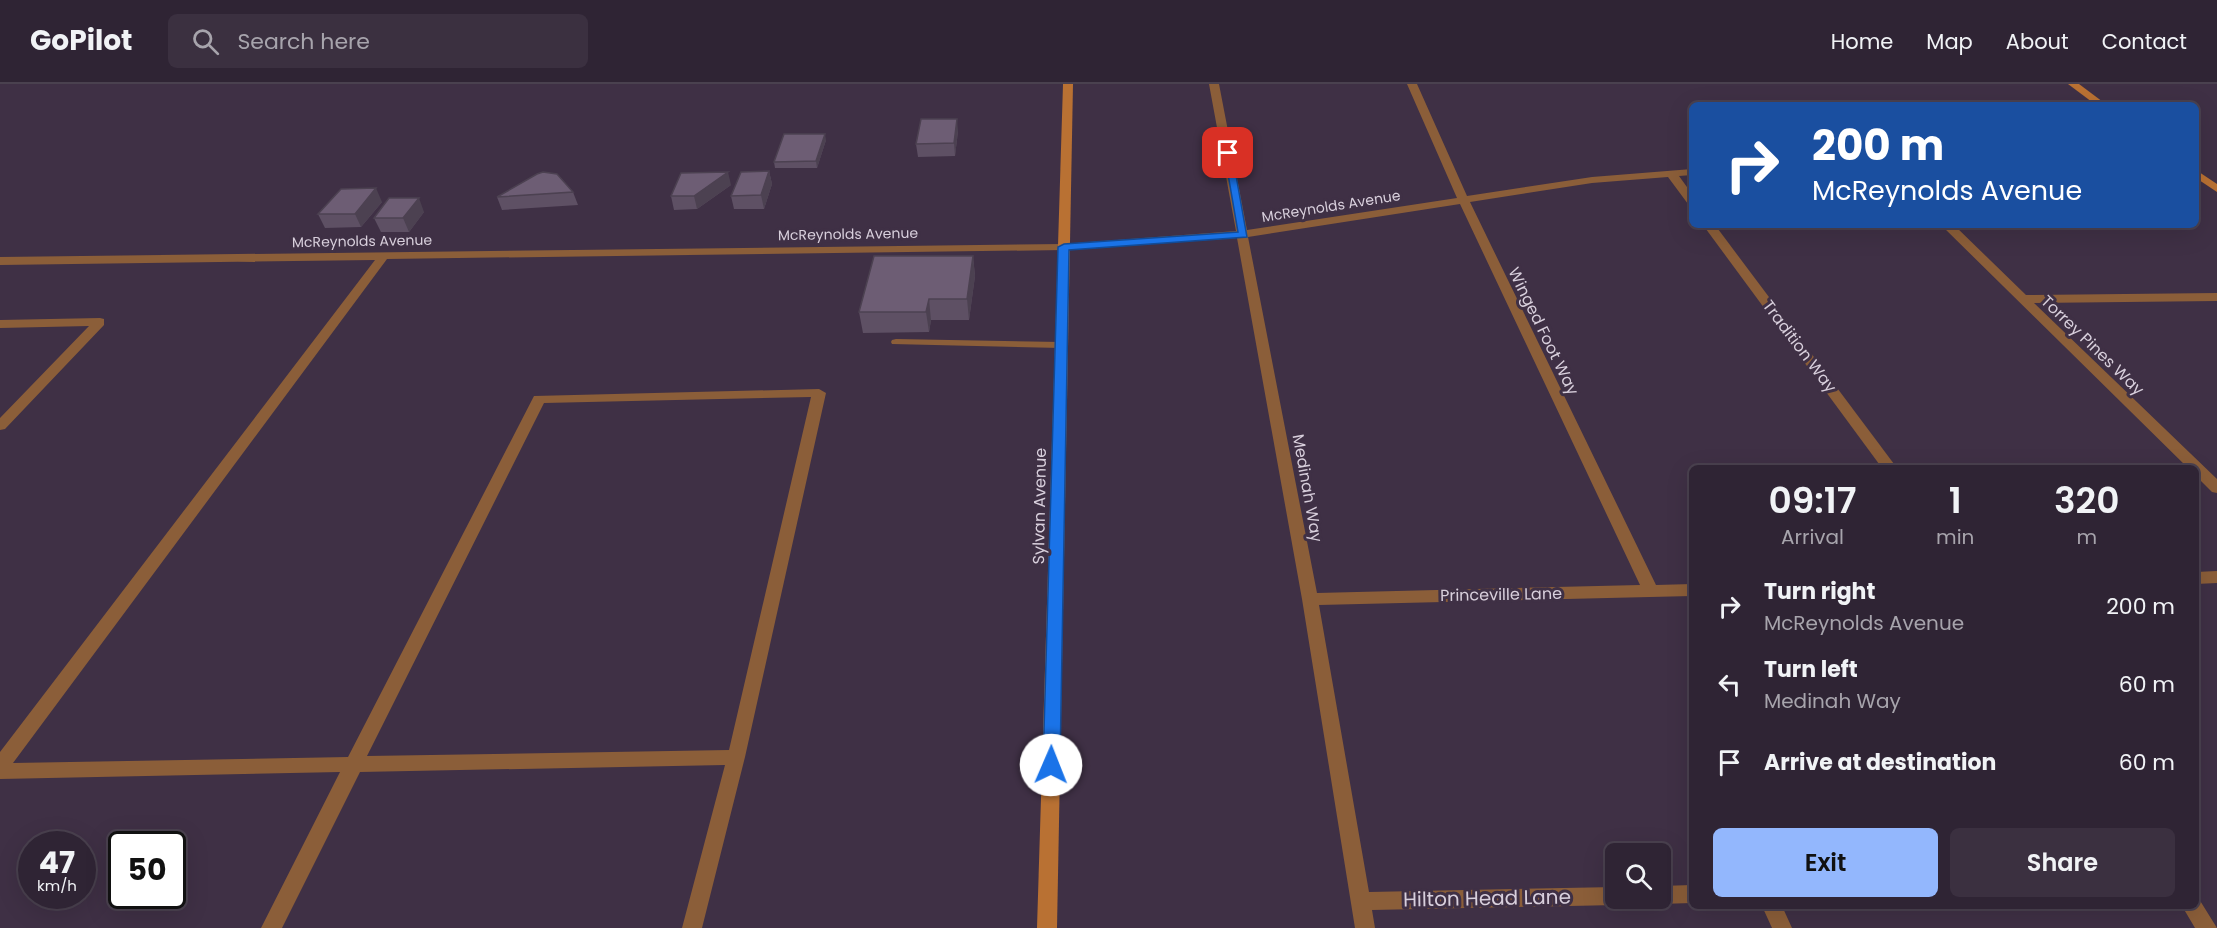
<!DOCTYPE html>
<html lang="en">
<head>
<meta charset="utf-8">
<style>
	:root { --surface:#2f2434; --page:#3b3040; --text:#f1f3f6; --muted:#a7a4ac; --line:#4a414f; --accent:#93b7fd }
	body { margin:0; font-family:Poppins,sans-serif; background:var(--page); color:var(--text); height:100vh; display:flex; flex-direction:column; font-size:22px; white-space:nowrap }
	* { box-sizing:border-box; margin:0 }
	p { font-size:20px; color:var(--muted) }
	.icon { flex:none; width:33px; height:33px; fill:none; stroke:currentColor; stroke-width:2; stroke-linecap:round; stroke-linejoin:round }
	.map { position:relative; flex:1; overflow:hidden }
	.panel { position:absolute; left:1689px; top:381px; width:510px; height:444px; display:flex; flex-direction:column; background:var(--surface); border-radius:9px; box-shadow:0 6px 24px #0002,0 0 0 2px var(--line) }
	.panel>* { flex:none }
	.guide { position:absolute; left:1689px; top:18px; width:510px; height:126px; border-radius:9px; box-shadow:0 6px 24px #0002,0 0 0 2px var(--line); background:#1a4fa0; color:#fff; overflow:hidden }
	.buttons { position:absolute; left:1605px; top:759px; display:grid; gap:12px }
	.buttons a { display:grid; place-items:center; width:66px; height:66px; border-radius:9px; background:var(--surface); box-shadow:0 6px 24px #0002,0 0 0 2px var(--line); font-size:30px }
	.speed { position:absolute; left:18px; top:747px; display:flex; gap:12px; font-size:30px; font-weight:700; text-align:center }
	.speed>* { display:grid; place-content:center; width:78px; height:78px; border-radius:50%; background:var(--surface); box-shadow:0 6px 24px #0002,0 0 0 2px var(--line); line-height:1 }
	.speed small { font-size:15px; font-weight:400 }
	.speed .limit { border:3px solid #111; border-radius:9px; background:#fff; color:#111 }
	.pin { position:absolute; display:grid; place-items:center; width:51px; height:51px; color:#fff; margin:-26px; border-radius:12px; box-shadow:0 3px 9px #0006 }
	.me { position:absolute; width:66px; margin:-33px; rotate:1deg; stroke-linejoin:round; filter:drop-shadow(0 0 4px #0008) }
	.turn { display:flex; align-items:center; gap:21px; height:126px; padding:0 24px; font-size:27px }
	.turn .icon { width:78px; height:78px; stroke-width:2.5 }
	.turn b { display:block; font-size:42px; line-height:51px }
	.eta { display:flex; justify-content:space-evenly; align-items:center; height:102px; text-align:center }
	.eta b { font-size:36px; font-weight:600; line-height:42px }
	.button { display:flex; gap:12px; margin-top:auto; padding:12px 24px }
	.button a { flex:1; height:69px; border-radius:9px; background:var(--accent); color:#111; font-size:24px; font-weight:600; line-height:69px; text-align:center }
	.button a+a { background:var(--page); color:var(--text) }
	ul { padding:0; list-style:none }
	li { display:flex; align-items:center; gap:18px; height:78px; padding:0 24px }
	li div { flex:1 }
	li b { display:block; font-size:22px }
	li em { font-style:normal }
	header { display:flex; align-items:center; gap:36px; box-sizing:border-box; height:84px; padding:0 30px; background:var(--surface); border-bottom:2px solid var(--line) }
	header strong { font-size:28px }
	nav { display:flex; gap:33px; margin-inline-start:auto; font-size:21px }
	.search { width:420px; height:54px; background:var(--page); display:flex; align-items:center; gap:15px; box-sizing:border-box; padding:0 21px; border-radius:9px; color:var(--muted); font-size:22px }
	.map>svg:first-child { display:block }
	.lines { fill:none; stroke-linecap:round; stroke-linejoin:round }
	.lane { fill:#8b5e39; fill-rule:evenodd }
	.street { fill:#8b5e39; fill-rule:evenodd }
	.secondary { fill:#b97133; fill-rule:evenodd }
	.wall { fill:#5e5064 }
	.shaded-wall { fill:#4c4151 }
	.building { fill:#6d5d74; stroke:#4c4151; stroke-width:1.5 }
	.route { fill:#1a73e8; stroke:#114b97; stroke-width:1.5 }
	.labels { text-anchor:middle; stroke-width:6; stroke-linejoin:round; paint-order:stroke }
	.far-street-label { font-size:14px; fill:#d8cfdc; stroke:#3f3045 }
	.street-label { font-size:16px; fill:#d8cfdc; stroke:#3f3045 }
	.near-street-label { font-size:20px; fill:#d8cfdc; stroke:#3f3045 }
</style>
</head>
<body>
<header>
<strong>GoPilot</strong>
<div class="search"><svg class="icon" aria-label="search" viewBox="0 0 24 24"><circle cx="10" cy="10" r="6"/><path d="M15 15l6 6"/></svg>Search here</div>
<nav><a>Home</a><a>Map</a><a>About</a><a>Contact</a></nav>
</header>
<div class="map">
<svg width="2217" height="844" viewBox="0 0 2217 844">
	<rect width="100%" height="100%" fill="#3f3045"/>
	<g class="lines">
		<polygon class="lane" points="896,255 1061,258 1066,261 1061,264 892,260 891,258 892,256"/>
		<g class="street">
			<path d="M1209,0H1219L1247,146L1457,114L1407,0H1417L1467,112L1592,93L1692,85V91L1679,92L1692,110V121L1688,120L1668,93L1592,99L1470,118L1656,501L1692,500V512L1319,521L1369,808L1616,803V814H1625L1623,818L1616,821L1372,826L1375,844H1355L1302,515L1237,154L1064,166L387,175L13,679L348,673L534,312L819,305L826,309L745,673L702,844H682L725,681L360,688L282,844H261L340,688L0,695V668L375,176L0,181V173L1064,160L1236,147ZM1460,120L1640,501L1317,509L1248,153ZM811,313L729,666L367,672L544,319Z"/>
			<polygon points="1703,141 1715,141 1897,384 1882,384"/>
			<polygon points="1941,141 1954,141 2026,211 2217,209 2217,217 2034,219 2217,395 2217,409 2212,408 2196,392 2196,384 2188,384"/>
			<polygon points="100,234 104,235 104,241 5,345 0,346 0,334 89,242 0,244 0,236"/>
			<polygon points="2217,487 2217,499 2196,500 2196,488"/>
			<polygon points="1692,801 1692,819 1660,820 1652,814 1660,814 1660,802"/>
			<polygon points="2196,814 2199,815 2217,844 2195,844 2182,822 2196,822"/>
			<polygon points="1762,822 1782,822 1792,844 1772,844"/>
		</g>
		<g class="secondary">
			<polygon points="1063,0 1073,0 1057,844 1037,844"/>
			<polygon points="2068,0 2079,0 2107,21 2096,21"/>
			<polygon points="2196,86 2217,100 2217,108 2196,94"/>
		</g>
	</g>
	<g class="wall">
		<polygon points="958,47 955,72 918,73 916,60"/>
		<polygon points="826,56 817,84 775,84 774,78"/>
		<polygon points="769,87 772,100 764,125 734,125 731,112"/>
		<polygon points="731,101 697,125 674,126 671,112"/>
		<polygon points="573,108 578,121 502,126 497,113"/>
		<polygon points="382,118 361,143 325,144 318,130"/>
		<polygon points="424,128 409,148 381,148 374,134"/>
		<polygon points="973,172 975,192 969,236 931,236 929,248 863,249 859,228"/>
	</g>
	<g class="shaded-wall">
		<polygon points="957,35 958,47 955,72 954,59"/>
		<polygon points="825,50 826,56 817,84 816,77"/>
		<polygon points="769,87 772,100 764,125 761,111"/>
		<polygon points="728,88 731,101 697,125 694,112"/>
		<polygon points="376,104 382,118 361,143 355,130"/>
		<polygon points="419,114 424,128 409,148 403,134"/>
		<polygon points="973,172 975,192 969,236 967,215"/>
		<polygon points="929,215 931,236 929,248 926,228"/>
	</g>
	<g class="building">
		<polygon points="921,35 957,35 954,59 916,60"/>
		<polygon points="784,50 825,50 816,77 774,78"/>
		<polygon points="769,87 761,111 731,112 741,88"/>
		<polygon points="543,88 557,90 573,108 497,113 537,90"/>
		<polygon points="728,88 694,112 671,112 681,89"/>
		<polygon points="376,104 355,130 318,130 341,105"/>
		<polygon points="389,114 419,114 403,134 374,134"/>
		<polygon points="874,172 973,172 967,215 929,215 926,228 859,228"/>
	</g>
	<polygon class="route" points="1224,67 1232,69 1247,153 1069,166 1060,681 1057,686 1045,686 1043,681 1058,163 1064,160 1238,148"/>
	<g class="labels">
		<g class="far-street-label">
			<text transform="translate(1331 122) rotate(-9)" y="5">McReynolds Avenue</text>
			<text transform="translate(848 150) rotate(-1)" y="5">McReynolds Avenue</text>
			<text transform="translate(362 157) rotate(-1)" y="5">McReynolds Avenue</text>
		</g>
		<g class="street-label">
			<text transform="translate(1544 247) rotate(64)" y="6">Winged Foot Way</text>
			<text transform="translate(2093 261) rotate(44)" y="6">Torrey Pines Way</text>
			<text transform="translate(1800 262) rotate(53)" y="6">Tradition Way</text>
			<text transform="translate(1308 404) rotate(80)" y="6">Medinah Way</text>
			<text transform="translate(1039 422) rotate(-89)" y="6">Sylvan Avenue</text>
			<text transform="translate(1501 510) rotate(-1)" y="6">Princeville Lane</text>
		</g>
		<g class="near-street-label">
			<text transform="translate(1487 814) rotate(-1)" y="7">Hilton Head Lane</text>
		</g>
	</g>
</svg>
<div class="buttons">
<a><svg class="icon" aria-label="search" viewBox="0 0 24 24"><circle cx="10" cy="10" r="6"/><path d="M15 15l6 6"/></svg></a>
</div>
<div class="speed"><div>47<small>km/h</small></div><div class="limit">50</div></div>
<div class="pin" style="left:1228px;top:69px;background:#d93025"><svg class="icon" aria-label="arrive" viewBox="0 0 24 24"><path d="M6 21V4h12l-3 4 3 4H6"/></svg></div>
<svg class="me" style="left:1051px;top:681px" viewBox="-20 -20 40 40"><circle r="19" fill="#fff"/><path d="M0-13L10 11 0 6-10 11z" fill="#1a73e8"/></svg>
<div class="guide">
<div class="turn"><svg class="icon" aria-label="right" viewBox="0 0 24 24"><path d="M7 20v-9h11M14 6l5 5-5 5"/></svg><div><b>200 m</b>McReynolds Avenue</div></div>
</div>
<section class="panel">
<div class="eta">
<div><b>09:17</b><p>Arrival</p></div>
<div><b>1</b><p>min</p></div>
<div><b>320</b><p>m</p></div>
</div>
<ul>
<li><svg class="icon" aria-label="right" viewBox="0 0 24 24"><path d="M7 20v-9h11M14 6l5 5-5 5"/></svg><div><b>Turn right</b><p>McReynolds Avenue</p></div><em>200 m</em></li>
<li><svg class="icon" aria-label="left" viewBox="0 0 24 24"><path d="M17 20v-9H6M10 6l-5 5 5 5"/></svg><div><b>Turn left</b><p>Medinah Way</p></div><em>60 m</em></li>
<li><svg class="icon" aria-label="arrive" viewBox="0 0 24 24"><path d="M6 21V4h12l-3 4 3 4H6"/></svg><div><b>Arrive at destination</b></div><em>60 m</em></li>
</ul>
<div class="button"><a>Exit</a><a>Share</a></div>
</section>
</div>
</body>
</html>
